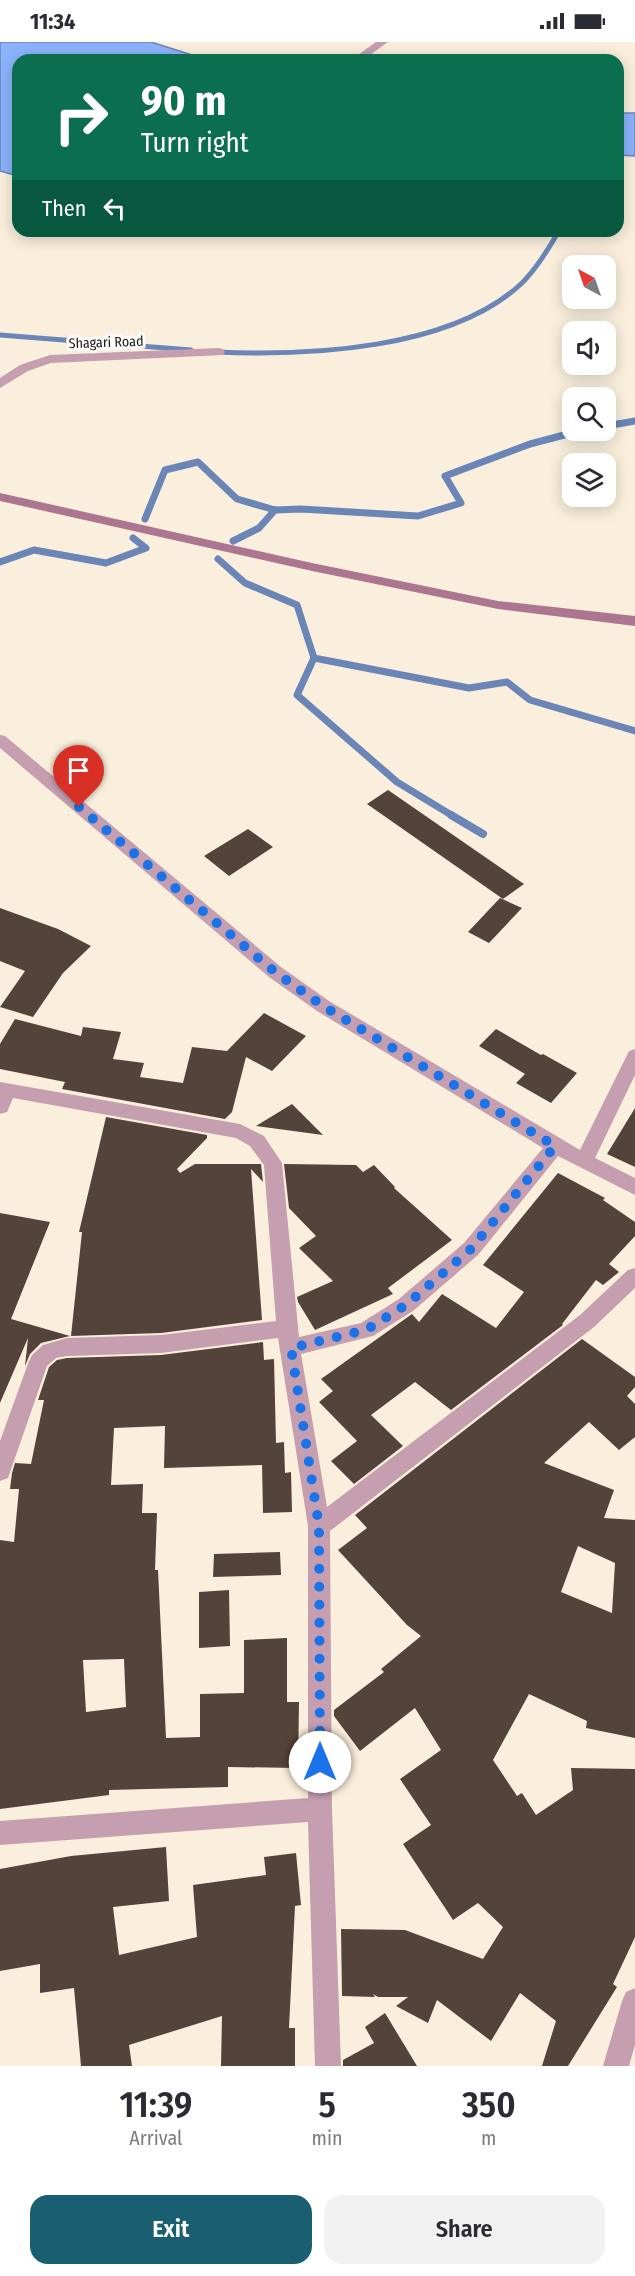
<!DOCTYPE html>
<html lang="en">
<head>
<meta charset="utf-8">
<style>
	:root { --surface:#fff; --page:#f2f2f3; --text:#2b2b33; --muted:#7c7c81; --accent:#1a5f71 }
	body { margin:0; font-family:"Fira Sans Condensed",sans-serif; background:var(--page); color:var(--text); height:100vh; display:flex; flex-direction:column; font-size:22px; white-space:nowrap }
	* { box-sizing:border-box; margin:0 }
	p { font-size:20px; color:var(--muted) }
	.icon { flex:none; width:33px; height:33px; fill:none; stroke:currentColor; stroke-width:2; stroke-linecap:round; stroke-linejoin:round }
	.map { position:relative; height:2024px; overflow:hidden }
	.side { display:flex; flex-direction:column; background:var(--surface); flex:1 }
	.side>* { flex:none }
	.hud { position:absolute; left:12px; top:12px; width:612px; height:183px; border-radius:18px; box-shadow:0 3px 15px #0003; background:#0b6e4f; color:#fff; overflow:hidden }
	.needle { width:39px; rotate:320deg }
	.buttons { position:absolute; left:562px; top:213px; display:grid; gap:12px }
	.buttons a { display:grid; place-items:center; width:54px; height:54px; border-radius:12px; background:var(--surface); box-shadow:0 3px 15px #0003; font-size:30px }
	.pin { position:absolute; display:grid; place-items:center; width:51px; height:51px; color:#fff; margin:-62px -26px; border-radius:50% 50% 50% 0; rotate:-45deg; box-shadow:0 0 6px #0007 }
	.pin .icon { rotate:45deg }
	.me { position:absolute; width:66px; margin:-33px; rotate:0deg; stroke-linejoin:round; filter:drop-shadow(0 0 4px #0008) }
	.turn { display:flex; align-items:center; gap:21px; height:126px; padding:0 30px; font-size:27px }
	.turn .icon { width:78px; height:78px; stroke-width:2.5 }
	.turn b { display:block; font-size:42px; line-height:51px }
	.then { display:flex; align-items:center; height:57px; padding:0 30px; background:#0003; gap:12px; font-size:22px }
	.eta { display:flex; justify-content:space-evenly; align-items:center; height:102px; text-align:center }
	.eta b { font-size:36px; font-weight:600; line-height:42px }
	.primary-button { display:flex; gap:12px; margin-top:auto; padding:12px 30px }
	.primary-button a { flex:1; height:69px; border-radius:18px; background:var(--accent); color:#fff; font-size:24px; font-weight:600; line-height:69px; text-align:center }
	.primary-button a+a { background:var(--page); color:var(--text) }
	.status { display:flex; justify-content:space-between; align-items:center; height:42px; padding:0 30px; background:var(--surface); direction:ltr }
	.status svg { height:16px; fill:currentColor }
	.map>svg:first-child { display:block }
	.water { fill:#8bb3fc; stroke:#6a85b6; stroke-width:1.5 }
	.lines { fill:none; stroke-linecap:round; stroke-linejoin:round }
	.stream-far2 { stroke:#6a85b6; stroke-width:5 }
	.stream-far1 { stroke:#6a85b6; stroke-width:7 }
	.stream { stroke:#6a85b6; stroke-width:8 }
	.building { fill:#54433a; fill-rule:evenodd }
	.street { fill:#c59eaf; fill-rule:evenodd }
	.secondary { fill:#ad7690; fill-rule:evenodd }
	.route { stroke:#1a73e8; stroke-width:10; stroke-dasharray:0 18 }
	.labels { text-anchor:middle; stroke-width:6; stroke-linejoin:round; paint-order:stroke }
	.far-street-label { font-size:14px; fill:#1e1a13; stroke:#fdfdfd }
</style>
</head>
<body>
<div class="status"><b>11:34</b><svg viewBox="0 0 49 12"><path d="M0 12V9h3v3zM5 12V6h3v6zM10 12V3h3v9zM15 12V0h3v12zM26 1h20v11H26zM47 4h2v5h-2z"/></svg></div>
<div class="map">
<svg width="635" height="2024" viewBox="0 0 635 2024">
	<rect width="100%" height="100%" fill="#faefdc"/>
	<g class="water">
		<polygon points="0,0 151,0 208,18 18,18 18,134 0,129"/>
		<polygon points="618,71 635,71 635,114 618,113"/>
	</g>
	<g class="lines">
		<g class="stream-far2">
			<polyline points="0,293 191,308"/>
			<path d="M216,310C308,314 451,308 522,241C537,226 548,207 559,189"/>
		</g>
		<g class="stream-far1">
			<polyline points="606,384 635,379"/>
			<polyline points="145,477 165,428 198,420 237,457 275,468 301,467 418,474 461,461 445,434 530,402 583,388"/>
			<polyline points="233,499 259,486 275,468"/>
			<polyline points="218,517 245,541 297,563 314,616 297,653 397,740 453,774"/>
			<polyline points="0,520 34,508 106,521 146,506 133,496"/>
			<polyline points="314,616 469,646 507,640 530,658 635,689"/>
		</g>
		<polyline class="stream" points="451,773 483,792"/>
	</g>
	<g class="building">
		<polygon points="388,748 524,842 503,857 367,762"/>
		<polygon points="248,787 273,805 229,834 204,814"/>
		<polygon points="500,856 522,866 489,901 468,890"/>
		<polygon points="0,866 58,887 91,904 63,931 33,975 0,965 25,929 0,919"/>
		<polygon points="264,971 306,994 272,1029 246,1015 232,1070 225,1077 62,1047 65,1040 0,1027 0,1002 15,977 81,994 83,985 121,990 113,1017 144,1021 140,1035 183,1041 192,1005 227,1009"/>
		<polygon points="496,987 541,1013 543,1012 577,1031 551,1061 516,1041 525,1032 479,1004"/>
		<polygon points="292,1062 323,1093 256,1084"/>
		<polygon points="635,1066 635,1125 607,1112"/>
		<polygon points="106,1075 207,1093 207,1096 177,1127 180,1131 195,1122 261,1122 263,1140 251,1127 262,1278 161,1291 71,1294 82,1190 79,1190"/>
		<polygon points="284,1122 356,1123 363,1130 374,1123 395,1145 394,1146 452,1198 388,1246 393,1252 315,1288 298,1260 297,1255 333,1239 299,1206 316,1194 289,1166"/>
		<polygon points="558,1131 605,1156 603,1158 635,1180 635,1194 609,1222 619,1230 603,1243 596,1238 562,1282 563,1283 451,1368 415,1340 371,1373 403,1404 354,1442 331,1419 357,1399 319,1360 333,1349 321,1337 412,1272 419,1280 442,1252 496,1286 524,1250 483,1223"/>
		<polygon points="0,1171 50,1180 11,1277 70,1294 41,1301 30,1312 25,1324 28,1296 0,1361"/>
		<path d="M582,1297L635,1335V1345L627,1354L635,1362V1395L619,1408L589,1380L544,1421L614,1448L604,1476L635,1478V1696L586,1686L587,1679L529,1652L493,1718L517,1754L522,1751L536,1773L573,1748L571,1726L635,1727V1895L613,1942L617,1945L568,2024H542L556,1979L520,1951L491,1999L437,1958L428,1981L396,1964L408,1955H378L373,1952L375,1955L342,1954L341,1887L405,1888L483,1917L503,1885L478,1861L453,1878L403,1802L431,1783L400,1737L441,1708L415,1666L360,1709L334,1674V1668L384,1630L381,1627L421,1594L407,1583L338,1508L367,1486L355,1473ZM578,1504L615,1521L612,1571L561,1550Z"/>
		<path d="M263,1300L264,1318L274,1317L276,1401L284,1400L285,1431L291,1430L292,1470L263,1471L262,1423L164,1426L165,1384L114,1386L111,1443L143,1442L142,1471H157L155,1528H158L166,1696L200,1695V1652L244,1651V1598L287,1596V1660H299L298,1726L228,1725V1745L109,1748V1753L0,1767V1498L14,1500L19,1447H10L12,1431L15,1421L31,1422L44,1358H38L49,1325L57,1318L67,1316L161,1313ZM124,1617L126,1665L86,1670L83,1618Z"/>
		<polygon points="280,1510 281,1533 213,1535 214,1512"/>
		<polygon points="229,1548 230,1604 199,1606 199,1550"/>
		<polygon points="166,1805 169,1859 113,1865 119,1913 197,1895 193,1843 266,1833 264,1815 296,1811 301,1863 295,1864 289,1986 295,1986 295,2024 221,2024 222,1974 129,2003 132,2024 81,2024 74,1946 40,1951 40,1922 0,1929 0,1827 71,1814"/>
		<polygon points="385,1971 417,2024 343,2024 343,2018 374,2001 365,1985"/>
	</g>
	<g class="lines">
		<g class="street">
			<polygon points="376,0 388,0 363,18 351,18"/>
			<polygon points="219,306 223,307 225,310 223,313 51,321 28,329 0,346 0,336 20,323 50,313"/>
			<polygon points="0,693 5,694 281,925 329,959 580,1108 629,1009 635,1007 635,1033 595,1116 635,1136 635,1153 558,1114 478,1213 413,1269 373,1294 301,1312 327,1465 580,1273 628,1228 635,1226 635,1246 594,1285 330,1489 332,1767 341,2024 315,2024 308,1780 0,1803 0,1779 308,1756 308,1484 278,1296 161,1311 67,1314 56,1316 47,1324 8,1436 0,1439 0,1399 29,1319 32,1313 43,1303 67,1296 161,1293 276,1279 264,1123 250,1104 236,1096 13,1056 7,1070 0,1072 0,1040 240,1082 264,1094 282,1121 299,1295 361,1281 399,1257 464,1201 543,1106 317,969 269,935 0,706"/>
			<polygon points="635,1946 635,2003 629,2024 603,2024 622,1959 626,1950"/>
		</g>
		<polygon class="secondary" points="0,451 312,521 498,559 635,574 635,584 498,567 312,529 0,459"/>
	</g>
	<g class="lines">
		<polyline class="route" points="79,765 275,930 323,964 555,1104 471,1207 406,1263 366,1288 291,1306 319,1484 320,1720"/>
	</g>
	<g class="labels">
		<g class="far-street-label">
			<text transform="translate(106 300) rotate(-2)" y="5">Shagari Road</text>
		</g>
	</g>
</svg>
<div class="buttons">
<a><svg class="needle" viewBox="-14 -14 28 28"><path d="M0-13l5 13h-10z" fill="#e53935"/><path d="M0 13l5-13h-10z" fill="#7c7c81"/></svg></a>
<a><svg class="icon" aria-label="sound" viewBox="0 0 24 24"><path d="M4 9h4l5-4v14l-5-4H4zM17 9q2 3 0 6"/></svg></a>
<a><svg class="icon" aria-label="search" viewBox="0 0 24 24"><circle cx="10" cy="10" r="6"/><path d="M15 15l6 6"/></svg></a>
<a><svg class="icon" aria-label="layers" viewBox="0 0 24 24"><path d="M12 4l9 5-9 5-9-5zM3 14l9 5 9-5"/></svg></a>
</div>
<div class="pin" style="left:79px;top:765px;background:#d93025"><svg class="icon" aria-label="arrive" viewBox="0 0 24 24"><path d="M6 21V4h12l-3 4 3 4H6"/></svg></div>
<svg class="me" style="left:320px;top:1720px" viewBox="-20 -20 40 40"><circle r="19" fill="#fff"/><path d="M0-13L10 11 0 6-10 11z" fill="#1a73e8"/></svg>
<div class="hud">
<div class="turn"><svg class="icon" aria-label="right" viewBox="0 0 24 24"><path d="M7 20v-9h11M14 6l5 5-5 5"/></svg><div><b>90 m</b>Turn right</div></div>
<div class="then">Then<svg class="icon" aria-label="left" viewBox="0 0 24 24"><path d="M17 20v-9H6M10 6l-5 5 5 5"/></svg></div>
</div>
</div>
<section class="side">
<div class="eta">
<div><b>11:39</b><p>Arrival</p></div>
<div><b>5</b><p>min</p></div>
<div><b>350</b><p>m</p></div>
</div>
<div class="primary-button"><a>Exit</a><a>Share</a></div>
</section>
</body>
</html>
